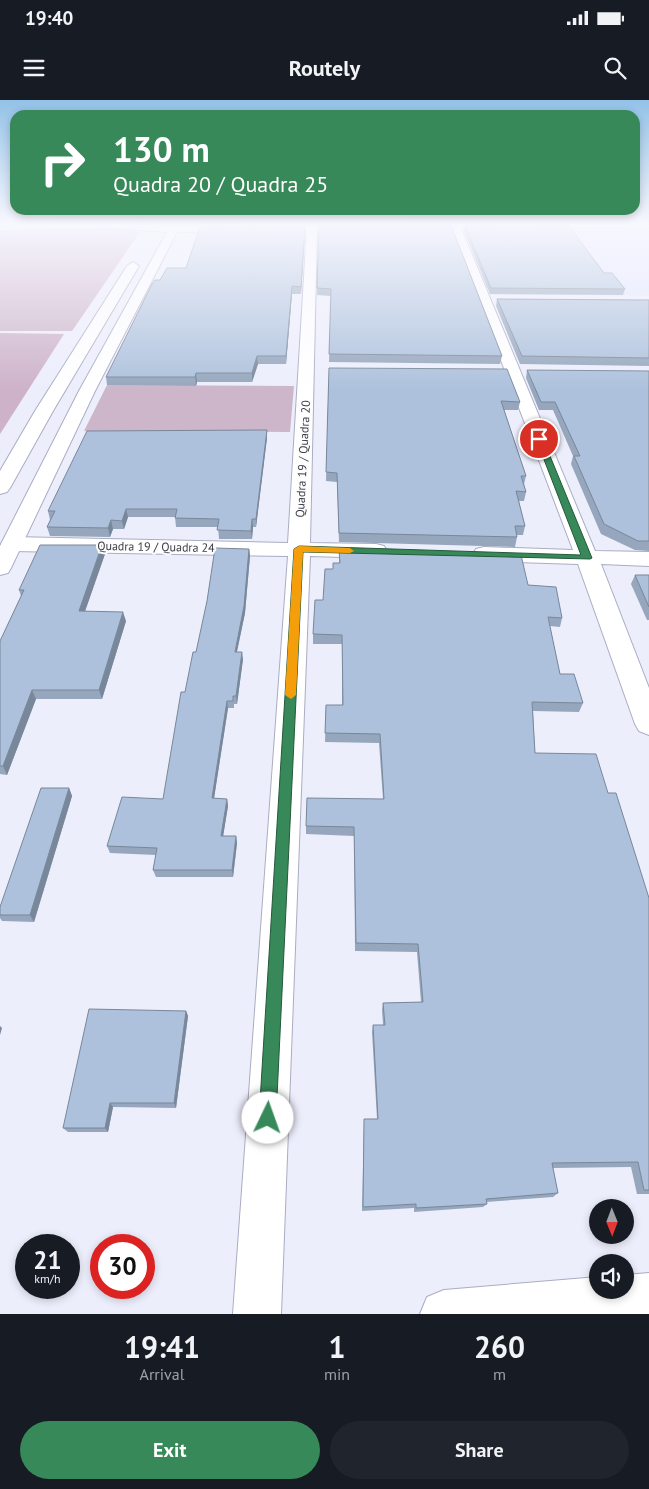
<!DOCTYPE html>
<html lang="en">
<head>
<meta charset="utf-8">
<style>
	:root { --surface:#171b24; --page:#20242c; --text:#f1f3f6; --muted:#9ea1a6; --accent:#38895a }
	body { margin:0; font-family:"PT Sans",sans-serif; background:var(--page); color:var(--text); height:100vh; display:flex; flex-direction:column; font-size:19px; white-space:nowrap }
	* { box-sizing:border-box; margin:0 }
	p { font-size:16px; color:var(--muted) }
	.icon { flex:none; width:28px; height:28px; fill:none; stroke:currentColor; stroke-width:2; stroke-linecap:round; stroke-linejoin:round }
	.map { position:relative; height:1214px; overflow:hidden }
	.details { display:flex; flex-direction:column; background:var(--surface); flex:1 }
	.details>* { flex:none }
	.banner { position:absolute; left:10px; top:10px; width:630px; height:105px; border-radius:15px; box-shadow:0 2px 8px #0003; background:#38895a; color:#fff; overflow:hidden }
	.needle { width:32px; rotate:179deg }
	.fabs { position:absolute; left:589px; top:1099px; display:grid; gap:10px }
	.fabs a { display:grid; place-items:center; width:45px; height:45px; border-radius:50%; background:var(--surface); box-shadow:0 2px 8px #0003; font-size:25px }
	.speed { position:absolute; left:15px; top:1134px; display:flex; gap:10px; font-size:25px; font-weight:700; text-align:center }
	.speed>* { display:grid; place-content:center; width:65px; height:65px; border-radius:50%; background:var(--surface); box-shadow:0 2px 8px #0003; line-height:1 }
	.speed small { font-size:12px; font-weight:400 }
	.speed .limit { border:8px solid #d22; background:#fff; color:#111 }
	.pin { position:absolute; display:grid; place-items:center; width:42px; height:42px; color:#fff; margin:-21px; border:2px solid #fff; border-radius:50%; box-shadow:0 1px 5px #0007 }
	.me { position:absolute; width:55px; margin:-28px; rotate:3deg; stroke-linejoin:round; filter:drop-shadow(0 0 4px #0008) }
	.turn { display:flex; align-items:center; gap:18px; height:105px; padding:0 20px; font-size:22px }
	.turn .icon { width:65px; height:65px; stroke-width:2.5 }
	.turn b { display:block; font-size:35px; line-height:42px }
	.eta { display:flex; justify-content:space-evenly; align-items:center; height:85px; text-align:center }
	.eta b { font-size:30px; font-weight:700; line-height:35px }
	.action { display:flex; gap:10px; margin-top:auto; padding:10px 20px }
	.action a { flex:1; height:58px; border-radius:30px; background:var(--accent); color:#fff; font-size:20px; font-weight:700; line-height:58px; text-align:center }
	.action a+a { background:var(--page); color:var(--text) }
	.status { display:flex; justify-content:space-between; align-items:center; height:35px; padding:0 25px; background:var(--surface); direction:ltr }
	.status svg { height:14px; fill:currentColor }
	header { display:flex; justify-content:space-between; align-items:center; height:65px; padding:0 20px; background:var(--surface); font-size:22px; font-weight:700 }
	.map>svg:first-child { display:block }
	.built { fill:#e4e7fe }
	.green { fill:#cdb5ca }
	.forest { fill:#cdb2c9 }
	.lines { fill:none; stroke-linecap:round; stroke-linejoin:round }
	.street-casing { stroke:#aaadc2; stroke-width:2 }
	.secondary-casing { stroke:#aaadc2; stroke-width:2 }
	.street { fill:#fff; fill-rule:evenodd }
	.secondary { fill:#fff; fill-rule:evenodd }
	.wall { fill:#95a6bd }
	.shaded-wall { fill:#79879a }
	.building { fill:#adc1dc; stroke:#79879a }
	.route { fill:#38895a; stroke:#24593a }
	.slow { fill:#f59e0b }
	.labels { text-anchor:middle; stroke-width:4; stroke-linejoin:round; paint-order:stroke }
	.far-street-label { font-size:12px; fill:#3a3b44; stroke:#fdfdfd }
</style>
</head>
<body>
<div class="status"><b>19:40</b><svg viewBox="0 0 49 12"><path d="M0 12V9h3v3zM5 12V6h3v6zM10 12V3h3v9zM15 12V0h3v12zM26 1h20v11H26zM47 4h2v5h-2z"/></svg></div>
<header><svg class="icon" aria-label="menu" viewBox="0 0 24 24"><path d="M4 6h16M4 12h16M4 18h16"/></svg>Routely<svg class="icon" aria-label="search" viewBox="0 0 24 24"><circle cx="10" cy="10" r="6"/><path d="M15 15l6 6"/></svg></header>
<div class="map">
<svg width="649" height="1214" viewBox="0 0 649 1214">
	<rect width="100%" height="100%" fill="#edeefc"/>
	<polygon class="built" points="642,129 649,130 649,196 509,194 494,190 481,131"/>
	<g class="green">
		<polygon points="130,129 140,132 72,231 0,231 0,130"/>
		<polygon points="107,285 294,286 290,332 84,331"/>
	</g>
	<polygon class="forest" points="0,233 64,234 0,334"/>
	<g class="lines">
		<g class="street-casing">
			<g id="street">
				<polygon points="153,121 163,121 161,125 153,125"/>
				<polygon points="455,123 460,126 595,451 649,452 649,466 601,464 649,588 649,635 639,631 635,624 578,464 484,461 476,459 473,454 476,449 484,447 573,450 450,126"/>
				<polygon points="312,124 317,127 310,443 376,444 384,446 387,451 384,456 376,458 310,456 281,1214 233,1214 288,456 12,451 4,449 1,444 4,439 12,437 288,443 307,127"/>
				<polygon points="649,1173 649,1214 420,1214 427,1197 444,1190 598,1177 598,1190 625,1190 625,1175"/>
			</g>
		</g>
		<g class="secondary-casing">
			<g id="secondary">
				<polygon points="649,121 649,127 413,129 408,126 413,123"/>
				<polygon points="133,122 138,124 166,126 355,124 360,127 355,130 177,132 95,291 11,468 8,473 0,475 0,446 79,291 167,132 113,128 0,130 0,124"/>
				<polygon points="133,162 139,166 53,311 10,388 7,392 0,394 0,371 35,311 127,166"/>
			</g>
		</g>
		<use href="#street" class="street"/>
		<use href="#secondary" class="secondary"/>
	</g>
	<g class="wall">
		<polygon points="203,121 429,121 203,124"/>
		<polygon points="305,126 301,194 292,194 286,264 258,264 252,282 197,282 196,286 107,285 106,277 160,180 186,168"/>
		<polygon points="319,126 502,256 500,264 329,262 331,196 317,195"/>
		<polygon points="465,126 604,173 625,189 623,195 490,194 464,131"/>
		<polygon points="497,199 649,200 649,266 520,264 496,206"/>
		<polygon points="329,268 520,302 518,310 504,310 526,376 524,384 526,392 524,401 519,401 525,426 523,435 517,435 517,437 515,447 339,442 337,382 326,381"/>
		<polygon points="527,270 649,271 649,451 635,450 601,434 571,364 573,356 553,310 539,310 526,278"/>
		<polygon points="267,330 267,338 256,427 253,427 252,439 219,439 218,427 176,427 175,417 128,417 124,429 113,429 110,437 50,436 47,427 50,420 48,411"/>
		<polygon points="249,449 250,456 245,513 237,552 243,559 237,604 234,604 234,608 228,608 214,698 227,699 228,706 223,736 236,736 237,743 233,777 156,777 153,770 156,755 110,753 107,746 163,699 185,592 196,552"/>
		<polygon points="339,450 528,485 562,518 560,527 550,526 560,574 583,603 579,612 533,611 535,653 608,693 649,798 649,1094 637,1094 631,1067 553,1068 558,1093 553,1097 486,1102 487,1104 483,1107 414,1112 414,1108 362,1111 364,1024 364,1019 377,1019 372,932 373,925 383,925 382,910 383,903 421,902 417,852 355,851 354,736 306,734 306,726 383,699 379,643 325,642 326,605 342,605 342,544 313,544 313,534 333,469 339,463"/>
		<polygon points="105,454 85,511 126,521 102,599 36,599 7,675 0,674 0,541 21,496 19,490"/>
		<polygon points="635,475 649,475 649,520 647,520 631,484"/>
		<polygon points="69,688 72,696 34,822 2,821 0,818 0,807"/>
		<polygon points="186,911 188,916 176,1008 113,1007 108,1032 68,1032 63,1028"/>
	</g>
	<g class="shaded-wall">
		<polygon points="305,126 305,133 301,194 301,187"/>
		<polygon points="292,186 292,194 286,264 286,256"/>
		<polygon points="257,256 258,264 252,282 252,273"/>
		<polygon points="196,273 197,282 196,286 195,277"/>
		<polygon points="267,330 267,338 256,427 256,419"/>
		<polygon points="126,409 128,417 124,429 122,421"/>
		<polygon points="252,419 253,427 252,439 251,431"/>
		<polygon points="111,420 113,429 110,437 108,428"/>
		<polygon points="102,445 105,454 82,520 79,511"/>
		<polygon points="249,449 250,456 245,513 235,560 235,552"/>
		<polygon points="123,512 126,521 102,599 99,590"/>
		<polygon points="242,552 243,559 237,604 236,596"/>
		<polygon points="32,590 36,599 7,675 3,666"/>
		<polygon points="227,601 228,608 213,705 212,698"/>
		<polygon points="69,688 72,696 34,822 30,815"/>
		<polygon points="227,699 228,706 222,743 221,736"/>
		<polygon points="236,736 237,743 233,777 232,770"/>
		<polygon points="186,911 188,916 176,1008 174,1003"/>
		<polygon points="0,926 2,928 0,935"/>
		<polygon points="110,1003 113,1007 108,1032 105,1028"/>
	</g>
	<g class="building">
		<polygon points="451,125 502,256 329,254 331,189 317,188 319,126"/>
		<polygon points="568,125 604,173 612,173 625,189 491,188 465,126"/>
		<polygon points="305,126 301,187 292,186 286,256 257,256 252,273 196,273 195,277 106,277 152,184 155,180 160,180 167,168 186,168 200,127"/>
		<polygon points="497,199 649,200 649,258 522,256"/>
		<polygon points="329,268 507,269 520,302 501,301 526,376 521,376 526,392 516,391 525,426 515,426 517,437 339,433 337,373 326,372"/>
		<polygon points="527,270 649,271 649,441 638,441 604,424 574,356 580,356 555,302 541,302"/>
		<polygon points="267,330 256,419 252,419 251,431 217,430 219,419 175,418 177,409 126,409 122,421 111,420 108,428 47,427 55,411 48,411 87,331"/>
		<polygon points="40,445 102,445 79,511 123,512 99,590 32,590 3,666 0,666 0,541 24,490 19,490"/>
		<polygon points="215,448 249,449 244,506 235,552 242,552 236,596 233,596 233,601 227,601 212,698 227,699 221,736 236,736 232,770 153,770 157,748 107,746 122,697 163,699 181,592 185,592 193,552 196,552 207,501"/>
		<polygon points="339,450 521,455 528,485 556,487 562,518 548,517 560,574 574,574 583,603 532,602 535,653 596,654 608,693 616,693 649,798 649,1090 644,1090 638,1062 552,1063 558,1093 486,1099 487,1104 416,1108 416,1104 363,1107 364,1019 378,1019 373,925 385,925 383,903 423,902 418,844 356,843 354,727 306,726 307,698 384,699 380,634 325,633 326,605 343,605 342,535 313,534 315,500 323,500 325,469 333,469 333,463 340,463"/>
		<polygon points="635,475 649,475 649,507"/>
		<polygon points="41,688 69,688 30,815 0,815 0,807"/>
		<polygon points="89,909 186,911 174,1003 110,1003 105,1028 63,1028"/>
	</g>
	<linearGradient id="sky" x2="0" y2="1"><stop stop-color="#93c2e8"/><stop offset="0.42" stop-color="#f7f7fe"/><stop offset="1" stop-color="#f7f7fe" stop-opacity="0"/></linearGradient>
	<rect width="649" height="291" fill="url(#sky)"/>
	<polygon class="route" points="537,337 543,339 592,458 590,459 303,452 276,1018 274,1024 268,1027 261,1024 259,1018 294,449 299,446 581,455 536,339"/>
	<polygon class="slow" points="299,446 350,448 354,451 350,453 303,452 296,595 291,599 285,595 294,449"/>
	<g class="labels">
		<g class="far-street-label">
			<text transform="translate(303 359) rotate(-87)" y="4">Quadra 19 / Quadra 20</text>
			<text transform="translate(156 447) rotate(1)" y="4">Quadra 19 / Quadra 24</text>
		</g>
	</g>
</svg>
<div class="fabs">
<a><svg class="needle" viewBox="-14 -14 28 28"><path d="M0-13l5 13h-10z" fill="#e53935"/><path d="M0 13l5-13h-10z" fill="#9ea1a6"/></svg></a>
<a><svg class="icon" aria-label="sound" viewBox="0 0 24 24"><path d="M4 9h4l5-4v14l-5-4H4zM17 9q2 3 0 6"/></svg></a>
</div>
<div class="speed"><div>21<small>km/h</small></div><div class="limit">30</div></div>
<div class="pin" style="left:539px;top:339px;background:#d93025"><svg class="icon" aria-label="arrive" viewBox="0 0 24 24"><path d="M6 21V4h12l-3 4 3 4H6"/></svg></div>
<svg class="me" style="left:268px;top:1018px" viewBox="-20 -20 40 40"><circle r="19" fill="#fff"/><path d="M0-13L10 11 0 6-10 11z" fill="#38895a"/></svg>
<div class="banner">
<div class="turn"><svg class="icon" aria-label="right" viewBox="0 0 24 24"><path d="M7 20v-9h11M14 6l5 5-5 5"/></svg><div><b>130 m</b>Quadra 20 / Quadra 25</div></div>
</div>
</div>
<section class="details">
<div class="eta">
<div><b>19:41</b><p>Arrival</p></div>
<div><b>1</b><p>min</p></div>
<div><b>260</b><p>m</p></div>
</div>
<div class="action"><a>Exit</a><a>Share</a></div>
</section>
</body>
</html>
